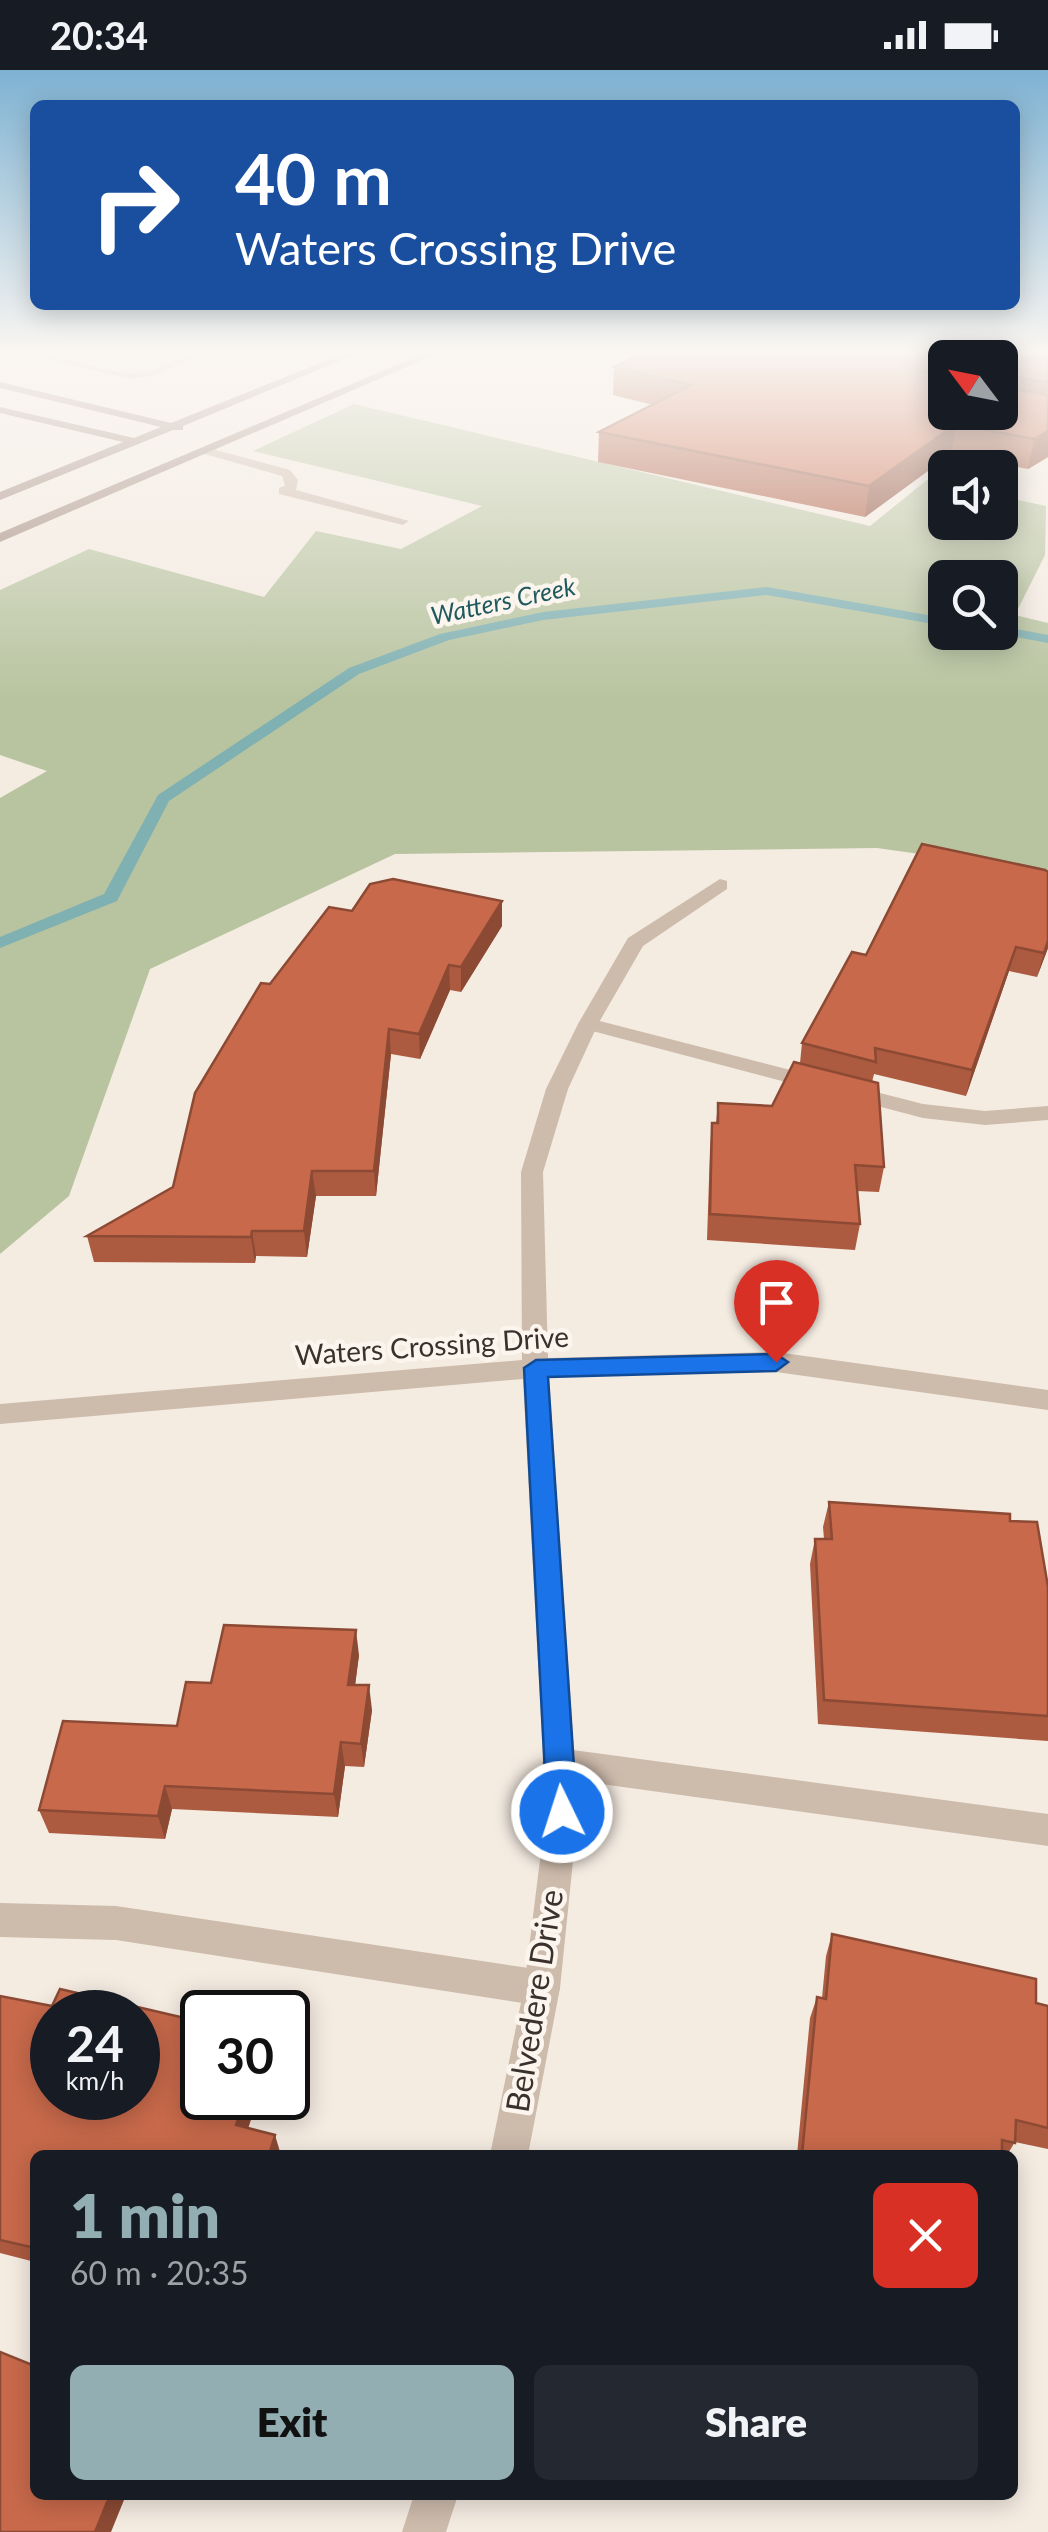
<!DOCTYPE html>
<html lang="en">
<head>
<meta charset="utf-8">
<style>
	:root { --surface:#171b24; --page:#242831; --text:#f1f3f6; --muted:#9ea1a6; --accent:#92aeb2 }
	body { margin:0; font-family:Lato,sans-serif; background:var(--page); color:var(--text); height:100vh; display:flex; flex-direction:column; font-size:38px; white-space:nowrap }
	* { box-sizing:border-box; margin:0 }
	p { font-size:32px; color:var(--muted) }
	.icon { flex:none; width:55px; height:55px; fill:none; stroke:currentColor; stroke-width:2; stroke-linecap:round; stroke-linejoin:round }
	.map { position:relative; flex:1; overflow:hidden }
	.drawer { position:absolute; left:30px; top:2080px; width:988px; height:350px; display:flex; flex-direction:column; background:var(--surface); border-radius:15px; box-shadow:0 5px 25px #0003 }
	.drawer>* { flex:none }
	.top-card { position:absolute; left:30px; top:30px; width:990px; height:210px; border-radius:15px; box-shadow:0 5px 25px #0003; background:#1a4fa0; color:#fff; overflow:hidden }
	.needle { width:65px; rotate:302deg }
	.fabs { position:absolute; left:928px; top:270px; display:grid; gap:20px }
	.fabs a { display:grid; place-items:center; width:90px; height:90px; border-radius:15px; background:var(--surface); box-shadow:0 5px 25px #0003; font-size:50px }
	.speed { position:absolute; left:30px; top:1920px; display:flex; gap:20px; font-size:50px; font-weight:700; text-align:center }
	.speed>* { display:grid; place-content:center; width:130px; height:130px; border-radius:50%; background:var(--surface); box-shadow:0 5px 25px #0003; line-height:1 }
	.speed small { font-size:25px; font-weight:400 }
	.speed .limit { border:5px solid #111; border-radius:15px; background:#fff; color:#111 }
	.pin { position:absolute; display:grid; place-items:center; width:85px; height:85px; color:#fff; margin:-102px -42px; border-radius:50% 50% 50% 0; rotate:-45deg; box-shadow:0 0 10px #0007 }
	.pin .icon { rotate:45deg }
	.me { position:absolute; width:110px; margin:-55px; rotate:356deg; stroke-linejoin:round; filter:drop-shadow(0 0 8px #0008) }
	.turn { display:flex; align-items:center; gap:35px; height:210px; padding:0 40px; font-size:45px }
	.turn .icon { width:130px; height:130px; stroke-width:2.5 }
	.turn b { display:block; font-size:70px; line-height:85px }
	.round { display:grid; place-items:center; flex:none; width:105px; height:105px; border-radius:15px; background:var(--page) }
	.head { display:flex; align-items:center; justify-content:space-between; height:170px; padding:0 40px }
	h1 { font-size:60px; font-weight:800; line-height:75px; color:var(--accent) }
	.cta { display:flex; gap:20px; margin-top:auto; padding:20px 40px }
	.cta a { flex:1; height:115px; border-radius:15px; background:var(--accent); color:#111; font-size:40px; font-weight:800; line-height:115px; text-align:center }
	.cta a+a { background:var(--page); color:var(--text) }
	.status { display:flex; justify-content:space-between; align-items:center; height:70px; padding:0 50px; background:var(--surface); direction:ltr }
	.status svg { height:28px; fill:currentColor }
	.map>svg:first-child { display:block }
	.green { fill:#b8c4a0; fill-rule:evenodd }
	.lines { fill:none; stroke-linecap:round; stroke-linejoin:round }
	.stream { fill:#7fb0b2; fill-rule:evenodd }
	.lane { fill:#cdbbac; fill-rule:evenodd }
	.street { fill:#cdbbac; fill-rule:evenodd }
	.secondary { fill:#a18a7d; fill-rule:evenodd }
	.wall { fill:#ac5a40; fill-rule:evenodd }
	.shaded-wall { fill:#8c4a34 }
	.building { fill:#c8694b; stroke:#8c4a34; stroke-width:2.5; fill-rule:evenodd }
	.route { fill:#1a73e8; stroke:#114b97; stroke-width:2.5 }
	.labels { text-anchor:middle; stroke-width:9; stroke-linejoin:round; paint-order:stroke }
	.far-water-label { font-size:25px; font-style:italic; fill:#1f5a5e; stroke:#fbf5ee }
	.street-label { font-size:28px; fill:#3b302b; stroke:#fbf5ee }
	.near-street-label { font-size:32px; fill:#3b302b; stroke:#fbf5ee }
</style>
</head>
<body>
<div class="status"><b>20:34</b><svg viewBox="0 0 49 12"><path d="M0 12V9h3v3zM5 12V6h3v6zM10 12V3h3v9zM15 12V0h3v12zM26 1h20v11H26zM47 4h2v5h-2z"/></svg></div>
<div class="map">
<svg width="1048" height="2462" viewBox="0 0 1048 2462">
	<rect width="100%" height="100%" fill="#f4ebe1"/>
	<path class="green" d="M354,334L870,456L927,410L945,414V452H1000V426L1046,436L1045,485L1015,545L1048,553V802L877,778L395,784L150,899L69,1126L0,1184V728L47,701L0,685V520L89,479L264,527L316,461L401,479L482,436L253,381ZM945,508H1000V562H945Z"/>
	<g class="lines">
		<g class="stream">
			<polygon points="767,517 945,548 945,556 767,525 543,550 449,570 359,604 169,731 117,831 0,878 0,867 104,824 158,725 349,598 440,564 543,542"/>
			<polygon points="1000,556 1048,565 1048,573 995,563 1000,562"/>
		</g>
		<g class="lane">
			<path d="M22,283C60,283 95,302 132,303C159,303 182,283 209,283L151,306L131,309Z"/>
			<polygon points="205,377 290,400 298,410 296,420 409,451 403,455 279,424 279,418 285,416 282,406 201,383"/>
			<polygon points="588,948 923,1034 985,1041 1048,1036 1048,1050 985,1055 923,1048 581,958 578,954"/>
			<polygon points="558,1678 1048,1744 1048,1776 558,1708 547,1703 542,1693 547,1683"/>
			<polygon points="0,1833 116,1836 542,1900 555,1905 560,1918 555,1931 542,1936 116,1870 0,1867"/>
		</g>
		<g class="street">
			<polygon points="720,809 727,811 727,819 643,876 598,954 568,1019 543,1102 548,1288 776,1282 1048,1320 1048,1340 776,1302 549,1307 578,1742 560,1918 528,2085 490,2085 524,1918 546,1742 523,1309 0,1354 0,1334 522,1290 521,1102 546,1019 578,954 628,868"/>
			<polygon points="414,2425 458,2425 446,2462 402,2462"/>
		</g>
		<g class="secondary">
			<polygon points="345,283 359,283 183,356 183,360 173,360 0,430 0,422 123,372 0,343 0,337 134,368 161,357 0,318 0,312 171,353"/>
			<polygon points="425,283 439,283 0,472 0,463"/>
		</g>
	</g>
	<g class="wall">
		<path d="M642,283H1048V387L1028,399L951,384L865,447L598,392L599,362L653,335L613,325L614,297ZM945,288L1000,342H945Z"/>
		<polygon points="922,774 1048,878 1037,907 1009,901 966,1026 874,1004 872,1012 884,1097 879,1122 857,1121 860,1154 855,1180 707,1170 710,1079 712,1053 716,1053 718,1033 772,1036 800,993 802,973 866,885"/>
		<polygon points="352,841 502,856 461,922 450,920 420,989 391,984 376,1126 316,1126 307,1187 256,1186 255,1193 94,1192 87,1166 173,1117 270,914"/>
		<polygon points="829,1432 1010,1451 1048,1517 1048,1671 818,1654 810,1494 815,1469 824,1469 823,1457"/>
		<polygon points="359,1585 355,1615 372,1640 364,1697 345,1696 338,1747 172,1739 165,1769 49,1763 39,1740 177,1656"/>
		<polygon points="832,1864 1036,1933 1048,1936 1048,2079 1015,2072 1007,2085 797,2085 810,1948 817,1927 822,1928 826,1886"/>
		<polygon points="0,1926 202,2028 252,2028 255,2037 248,2058 281,2085 35,2085 35,2192 0,2183"/>
	</g>
	<g class="shaded-wall">
		<polygon points="886,283 907,283 906,286 882,307"/>
		<polygon points="956,354 951,384 865,447 869,416"/>
		<polygon points="1048,361 1048,387 1028,399 1034,369"/>
		<polygon points="502,831 502,856 461,922 461,897"/>
		<polygon points="1048,871 1048,878 1037,907 1044,883"/>
		<polygon points="1016,877 1009,901 966,1026 972,1000"/>
		<polygon points="449,895 450,920 420,989 419,964"/>
		<polygon points="389,959 391,984 376,1126 374,1101"/>
		<polygon points="312,1101 316,1126 307,1187 304,1161"/>
		<polygon points="252,1161 256,1186 255,1193 251,1167"/>
		<polygon points="356,1560 359,1585 352,1639 348,1615"/>
		<polygon points="369,1615 372,1640 364,1697 361,1674"/>
		<polygon points="341,1672 345,1696 338,1747 334,1724"/>
		<polygon points="165,1716 172,1739 165,1769 158,1746"/>
		<polygon points="246,2028 252,2028 255,2037 243,2074 236,2055"/>
		<polygon points="275,2065 281,2085 269,2085"/>
		<polygon points="110,2425 126,2425 111,2462 95,2462"/>
	</g>
	<g class="building">
		<polygon points="642,283 890,283 907,299 945,306 945,342 1000,342 1000,314 1002,317 1048,325 1048,361 1034,369 956,354 869,416 599,362 691,315 614,297"/>
		<polygon points="910,283 1048,283 1048,313 1006,305 1000,311 1000,288 945,288 945,294 917,288"/>
		<polygon points="922,774 1045,800 1048,802 1048,871 1044,883 1016,877 972,1000 875,978 876,992 802,973 852,882 866,885"/>
		<polygon points="393,809 502,831 461,897 449,895 419,964 389,959 374,1101 312,1101 304,1161 252,1161 251,1167 87,1166 173,1117 195,1023 261,913 270,914 329,837 352,841 370,814"/>
		<polygon points="794,992 878,1013 884,1097 855,1095 860,1154 710,1144 712,1053 718,1053 718,1033 772,1036"/>
		<polygon points="829,1432 1010,1444 1010,1451 1037,1452 1048,1517 1048,1646 824,1630 815,1469 832,1469"/>
		<polygon points="224,1555 356,1560 348,1615 369,1615 361,1674 341,1672 334,1724 165,1716 158,1746 39,1740 63,1651 177,1656 186,1612 211,1613"/>
		<polygon points="832,1864 1036,1909 1036,1933 1048,1936 1048,2058 1016,2050 1015,2073 1002,2070 1002,2085 802,2085 817,1927 826,1929"/>
		<path d="M60,1919L202,1952V2028H246L236,2055L275,2065L269,2085H35V2178L0,2170V1926L52,1936ZM52,1942H138V2028H52Z"/>
		<polygon points="0,2282 35,2296 33,2305 35,2306 35,2425 110,2425 95,2462 0,2462"/>
	</g>
	<linearGradient id="sky" x2="0" y2="1"><stop stop-color="#7eb2d2"/><stop offset="0.45" stop-color="#faf6f2"/><stop offset="1" stop-color="#faf6f2" stop-opacity="0"/></linearGradient>
	<rect width="1048" height="628" fill="url(#sky)"/>
	<polygon class="route" points="776,1284 788,1292 776,1301 548,1307 577,1742 573,1752 562,1756 552,1752 547,1742 524,1298 536,1290"/>
	<g class="labels">
		<g class="far-water-label">
			<text transform="translate(503 531) rotate(-12)" y="9">Watters Creek</text>
		</g>
		<g class="street-label">
			<text transform="translate(432 1276) rotate(-4)" y="10">Waters Crossing Drive</text>
		</g>
		<g class="near-street-label">
			<text transform="translate(535 1931) rotate(-81)" y="11">Belvedere Drive</text>
		</g>
	</g>
</svg>
<div class="fabs">
<a><svg class="needle" viewBox="-14 -14 28 28"><path d="M0-13l5 13h-10z" fill="#e53935"/><path d="M0 13l5-13h-10z" fill="#9ea1a6"/></svg></a>
<a><svg class="icon" aria-label="sound" viewBox="0 0 24 24"><path d="M4 9h4l5-4v14l-5-4H4zM17 9q2 3 0 6"/></svg></a>
<a><svg class="icon" aria-label="search" viewBox="0 0 24 24"><circle cx="10" cy="10" r="6"/><path d="M15 15l6 6"/></svg></a>
</div>
<div class="speed"><div>24<small>km/h</small></div><div class="limit">30</div></div>
<div class="pin" style="left:776px;top:1292px;background:#d93025"><svg class="icon" aria-label="arrive" viewBox="0 0 24 24"><path d="M6 21V4h12l-3 4 3 4H6"/></svg></div>
<svg class="me" style="left:562px;top:1742px" viewBox="-20 -20 40 40"><circle r="17" fill="#1a73e8" stroke="#fff" stroke-width="3"/><path d="M0-11L8 9 0 5-8 9z" fill="#fff"/></svg>
<div class="top-card">
<div class="turn"><svg class="icon" aria-label="right" viewBox="0 0 24 24"><path d="M7 20v-9h11M14 6l5 5-5 5"/></svg><div><b>40 m</b>Waters Crossing Drive</div></div>
</div>
<section class="drawer">
<div class="head"><div><h1>1 min</h1><p>60 m · 20:35</p></div><a class="round" style="background:#d93025;color:#fff"><svg class="icon" aria-label="close" viewBox="0 0 24 24"><path d="M6 6l12 12M18 6L6 18"/></svg></a></div>
<div class="cta"><a>Exit</a><a>Share</a></div>
</section>
</div>
</body>
</html>
